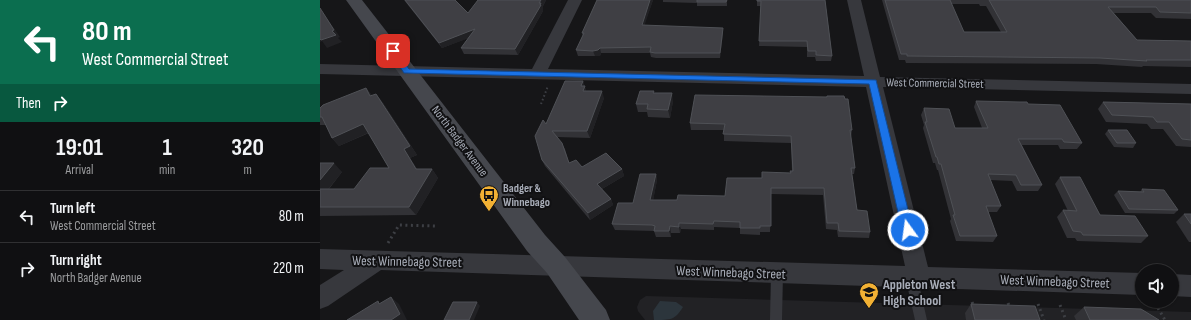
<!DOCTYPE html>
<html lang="en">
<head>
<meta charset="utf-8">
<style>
	:root { --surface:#101012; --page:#1e1e20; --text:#f1f3f6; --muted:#9c9d9f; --line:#303032 }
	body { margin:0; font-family:"Sofia Sans Condensed",sans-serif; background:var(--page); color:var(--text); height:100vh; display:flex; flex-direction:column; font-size:15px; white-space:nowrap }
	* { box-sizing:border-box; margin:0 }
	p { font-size:13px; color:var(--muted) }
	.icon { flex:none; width:22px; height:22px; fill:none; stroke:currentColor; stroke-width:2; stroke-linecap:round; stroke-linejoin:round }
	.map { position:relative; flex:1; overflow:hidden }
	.side { display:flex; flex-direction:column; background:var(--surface); width:320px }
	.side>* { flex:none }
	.hud { background:#0b6e4f; color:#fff; overflow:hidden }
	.tools { position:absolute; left:815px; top:264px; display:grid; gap:8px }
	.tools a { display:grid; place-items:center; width:44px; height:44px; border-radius:50%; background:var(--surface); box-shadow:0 1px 3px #0004,0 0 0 1px var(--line); font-size:20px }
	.pin { position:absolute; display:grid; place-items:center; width:34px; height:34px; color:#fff; margin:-17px; border-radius:8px; box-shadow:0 2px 6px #0006 }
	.me { position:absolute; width:44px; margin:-22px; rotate:346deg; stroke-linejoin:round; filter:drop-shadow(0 0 3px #0008) }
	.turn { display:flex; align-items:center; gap:14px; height:84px; padding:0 16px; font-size:18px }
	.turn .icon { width:52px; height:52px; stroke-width:2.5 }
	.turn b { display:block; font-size:28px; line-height:34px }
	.then { display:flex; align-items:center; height:38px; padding:0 16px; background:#0003; gap:8px; font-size:15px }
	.eta { display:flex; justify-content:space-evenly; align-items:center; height:68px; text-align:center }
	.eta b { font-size:24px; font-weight:700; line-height:28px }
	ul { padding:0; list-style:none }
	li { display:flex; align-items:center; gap:12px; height:52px; padding:0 16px; border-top:1px solid var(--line) }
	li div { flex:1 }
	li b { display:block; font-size:15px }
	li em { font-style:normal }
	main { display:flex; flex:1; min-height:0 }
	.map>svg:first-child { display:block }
	.built { fill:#222225 }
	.water { fill:#2c353c }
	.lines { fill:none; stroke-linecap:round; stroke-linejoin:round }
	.path-far1 { stroke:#3d3f44; stroke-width:2; stroke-dasharray:1.5 2.5; stroke-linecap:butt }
	.path { stroke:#3d3f44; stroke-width:3; stroke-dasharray:2 3.5; stroke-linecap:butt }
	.lane { fill:#37383d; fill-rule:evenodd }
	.street { fill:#37383d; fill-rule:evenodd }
	.secondary { fill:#45474d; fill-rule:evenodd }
	.wall { fill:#323236; fill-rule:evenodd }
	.shaded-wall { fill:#212124 }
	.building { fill:#3f3f44; stroke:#4f5156 }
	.route { fill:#1a73e8; stroke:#114b97 }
	.labels { text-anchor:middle; stroke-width:4; stroke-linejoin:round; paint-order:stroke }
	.street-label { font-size:12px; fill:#a8adb8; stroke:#111113 }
	.poi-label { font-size:12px; font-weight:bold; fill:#a8adb8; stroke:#111113; text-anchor:start }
	.near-street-label { font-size:14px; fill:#a8adb8; stroke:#111113 }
	.near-poi-label { font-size:14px; font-weight:bold; fill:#a8adb8; stroke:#111113; text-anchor:start }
</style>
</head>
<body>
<main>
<section class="side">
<div class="hud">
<div class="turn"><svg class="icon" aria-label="left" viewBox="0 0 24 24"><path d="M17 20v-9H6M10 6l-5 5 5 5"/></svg><div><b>80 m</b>West Commercial Street</div></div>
<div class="then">Then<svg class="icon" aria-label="right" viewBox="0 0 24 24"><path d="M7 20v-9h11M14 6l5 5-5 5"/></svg></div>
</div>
<div class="eta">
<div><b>19:01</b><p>Arrival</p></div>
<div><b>1</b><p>min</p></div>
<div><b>320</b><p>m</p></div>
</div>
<ul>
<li><svg class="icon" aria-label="left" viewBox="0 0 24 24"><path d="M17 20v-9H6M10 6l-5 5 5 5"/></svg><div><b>Turn left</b><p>West Commercial Street</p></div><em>80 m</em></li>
<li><svg class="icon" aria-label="right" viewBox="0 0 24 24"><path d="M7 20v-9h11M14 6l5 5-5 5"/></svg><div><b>Turn right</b><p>North Badger Avenue</p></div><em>220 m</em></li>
</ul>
</section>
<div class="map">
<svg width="871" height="320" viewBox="0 0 871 320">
	<rect width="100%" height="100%" fill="#161618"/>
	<polygon class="built" points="326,296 871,312 871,320 325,320 318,311 317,307 320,300"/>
	<path class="water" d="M340,301L356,302L363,307C355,320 351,320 334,320L333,311Z"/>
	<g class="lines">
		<polyline class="path-far1" points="221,104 228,86"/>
		<g class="path">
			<polyline points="68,243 79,225 115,226"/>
			<polyline points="652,302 654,307"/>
			<polyline points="688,303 690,308"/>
			<polyline points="718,304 724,320"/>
			<polyline points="740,305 746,320"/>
			<polyline points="838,308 845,320"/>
		</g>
		<g class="lane">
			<polygon points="457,268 461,269 463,273 462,320 450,320 451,273 453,269"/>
			<polygon points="591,271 595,272 597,276 607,320 595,320 585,276 587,272"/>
		</g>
		<g class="street">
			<polygon points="248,0 262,0 228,69 544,76 527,0 541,0 560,77 871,84 871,94 563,87 608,267 822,273 822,295 61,270 8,306 0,309 0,285 24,270 0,269 0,249 585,266 546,87 0,74 0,64 212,69"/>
			<polygon points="852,274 871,275 871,297 852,296"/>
		</g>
		<polygon class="secondary" points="26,0 42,0 225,235 245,257 286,310 290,320 259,320 227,273 207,251"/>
	</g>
	<g class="wall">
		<polygon points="84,0 135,0 148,13 158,0 226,0 223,6 223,11 198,55 144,54 141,48 148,38 122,48"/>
		<polygon points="277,0 333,0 324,25 403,33 400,58 336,58 331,57 330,53 281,53 280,56 258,56 256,50 263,36 262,33"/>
		<polygon points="343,0 407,0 407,6 377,6 377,3 343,2"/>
		<polygon points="437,0 505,0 512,56 511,61 496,61 495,57 487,57 487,47 439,46 441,6 437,6"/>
		<path d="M562,0H871V19L836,18L831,13H794L817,40L871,41V67L823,66L822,67L776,64L586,63L585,60H579ZM631,4H659L660,6H666L681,32H644Z"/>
		<polygon points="263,81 266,91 284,98 270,138 237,137 245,149 249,163 262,167 302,169 304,176 282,189 291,199 293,205 270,220 225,166 222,160 226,124"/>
		<polygon points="334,91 334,93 353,101 350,118 328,117 327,112 318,112 316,104"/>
		<polygon points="56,94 63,103 97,155 90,158 97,169 112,169 118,178 96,215 0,216 0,163 22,172 9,189 34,189 69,168 49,133 19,146 12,138 6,125 0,125 0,108 52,96"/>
		<polygon points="507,96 525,99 532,130 531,137 535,168 534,174 532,174 537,210 550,232 549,238 518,237 517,230 506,229 503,195 451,194 450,232 440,232 440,235 420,234 420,228 394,227 394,230 361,229 360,233 351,233 351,237 336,237 334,231 295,230 292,224 313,203 336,174 337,180 333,200 357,200 405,196 442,178 470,173 472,171 471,143 404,141 404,130 371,130 370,123 506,97"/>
		<polygon points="656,101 708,104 762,143 757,149 740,149 738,145 702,145 722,185 718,191 697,191 692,181 670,180 681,206 677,212 668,212 677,236 673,242 636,241 630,221 631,219 618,170 617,170 615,163 613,163 603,128 604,125 601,115 604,108 635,128 662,128 654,107"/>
		<polygon points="783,102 871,104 871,147 856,146 843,129 831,129 827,124 786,122 778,109"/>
		<polygon points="788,130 816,143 813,148 794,147 785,134"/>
		<polygon points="740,177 780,215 828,236 821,243 757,241 755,238 747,238 737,217 743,210 748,211 735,184"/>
		<polygon points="822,189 858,210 854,214 805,213 794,195 798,191 820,192"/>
		<polygon points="864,214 871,214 871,242 869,242 856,222"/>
		<polygon points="651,304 720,320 646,320 645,313"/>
		<polygon points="764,307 839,320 756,320 754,316"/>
	</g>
	<g class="shaded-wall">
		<polygon points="221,0 226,0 223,6 223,11 198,55 195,49"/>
		<polygon points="330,0 333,0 323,30 322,25"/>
		<polygon points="0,8 20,37 18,38 22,42 7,48 2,41 0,42 0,37 12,31"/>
		<polygon points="403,28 403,33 400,58 400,53"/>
		<polygon points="155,29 157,35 122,48 119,43"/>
		<polygon points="280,48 281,53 280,56 275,56 273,51"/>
		<polygon points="263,81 267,93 263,93 261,86"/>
		<polygon points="46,88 53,96 50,96"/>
		<polygon points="282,91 284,98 270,138 267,131"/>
		<polygon points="352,93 353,101 350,118 348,110"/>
		<polygon points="56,94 63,103 97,155 90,158 102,177 96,169 84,149"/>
		<polygon points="43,124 50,132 19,146 12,138"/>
		<polygon points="14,163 22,172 2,197 0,194 0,180"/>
		<polygon points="112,169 118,178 96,215 89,207"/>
		<polygon points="302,169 304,176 280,190 277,184"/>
		<polygon points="336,174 337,180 332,206 330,200"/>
		<polygon points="291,199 293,205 270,220 268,213"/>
		<polygon points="359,223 361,229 360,233 359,227"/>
		<polygon points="350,226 351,233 351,237 349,231"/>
		<polygon points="71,297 79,304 87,320 71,320"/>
		<polygon points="157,302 160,306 154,320 149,320"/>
	</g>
	<g class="building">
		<polygon points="85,0 135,0 148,13 158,0 221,0 219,3 221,3 220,5 221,5 195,49 141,48 155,29 119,43"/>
		<polygon points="277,0 330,0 322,25 403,28 400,53 335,53 330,52 331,47 280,48 278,50 273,51 256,50 264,33 262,33"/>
		<polygon points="377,0 407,0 406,2 377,2"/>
		<polygon points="437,0 505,0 512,56 496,55 496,51 488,51 487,41 439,41 441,1 437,1"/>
		<polygon points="565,0 630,0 644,32 687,32 669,0 871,0 871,13 840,12 836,7 788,7 817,40 871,41 871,60 826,60 827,61 780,58 587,56 587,54 581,54"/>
		<polygon points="0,8 14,30 12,31 16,35 1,40 0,39"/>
		<polygon points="245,81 263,81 261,86 265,86 263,91 282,91 267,131 232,131 242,143 249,163 256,160 262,167 286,153 302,169 277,184 291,199 268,213 222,160 215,136 223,120 226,124"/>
		<polygon points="46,88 50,96 56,94 90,146 84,149 96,169 112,169 89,207 0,207 0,189 34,189 50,168 69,168 43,124 12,138 2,117 0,117 0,108 3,105"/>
		<polygon points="320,91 334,91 333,93 352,93 348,110 327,109 328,104 316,104"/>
		<polygon points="375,95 507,97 507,96 524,96 525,99 528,99 532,130 530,130 535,168 531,168 537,210 547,211 550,232 519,231 518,223 507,223 504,188 451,188 451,226 440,226 440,228 420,228 420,222 394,221 393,224 359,223 359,227 350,226 349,231 334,231 335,226 332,225 292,224 298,203 313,203 320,174 336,174 330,200 357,200 358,195 405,196 407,178 442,178 442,172 471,173 470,171 473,171 471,136 403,134 405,124 370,123"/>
		<polygon points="656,101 700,102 707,102 708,104 740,105 762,143 744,142 742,139 698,139 722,185 701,185 696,175 668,174 681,206 666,206 677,236 640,236 633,215 635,215 621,164 619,164 617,157 616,157 605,122 607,122 604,108 629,109 635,128 668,128"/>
		<polygon points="783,102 871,104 871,140 862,139 849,122 837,122 833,117 792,115"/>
		<polygon points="788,130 807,130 816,143 797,143"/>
		<polygon points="0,163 14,163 0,180"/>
		<polygon points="740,177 760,177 780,215 815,216 828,236 763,235 761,232 753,231 743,210 757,211"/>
		<polygon points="822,189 844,190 858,210 809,209 798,191 824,192"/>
		<polygon points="864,214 871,214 871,224"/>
		<polygon points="71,297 80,314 71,320 27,320 58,301 59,304"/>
		<polygon points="133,302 157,302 149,320 124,320"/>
		<polygon points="651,304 715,306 720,320 655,320"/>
		<polygon points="764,307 821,309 839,320 770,320"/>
	</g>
	<polygon class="route" points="70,49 75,49 89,69 556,80 593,230 591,233 588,234 584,233 582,230 549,84 87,73 84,73 69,51"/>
	<defs>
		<g id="bus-pin" transform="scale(1)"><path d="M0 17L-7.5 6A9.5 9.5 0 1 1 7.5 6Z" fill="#f2b134" stroke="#111113"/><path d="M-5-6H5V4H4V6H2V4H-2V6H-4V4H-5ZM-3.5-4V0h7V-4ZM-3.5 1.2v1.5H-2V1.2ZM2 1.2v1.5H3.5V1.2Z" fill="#111"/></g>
		<g id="school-pin" transform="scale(1)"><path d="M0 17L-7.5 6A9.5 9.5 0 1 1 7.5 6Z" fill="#f2b134" stroke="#111113"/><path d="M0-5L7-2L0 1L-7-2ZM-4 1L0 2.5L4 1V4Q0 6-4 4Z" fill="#111"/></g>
	</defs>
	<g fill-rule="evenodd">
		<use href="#bus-pin" x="169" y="195"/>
		<use href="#school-pin" x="549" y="292"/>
	</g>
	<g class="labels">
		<g class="street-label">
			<text transform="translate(615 83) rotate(1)" y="4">West Commercial Street</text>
			<text transform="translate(140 141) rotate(53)" y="4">North Badger Avenue</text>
		</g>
		<g class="poi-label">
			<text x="183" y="192">Badger &amp;<tspan x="183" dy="14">Winnebago</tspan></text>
		</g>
		<g class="near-street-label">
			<text transform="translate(87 261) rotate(1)" y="5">West Winnebago Street</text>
			<text transform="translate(411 272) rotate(2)" y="5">West Winnebago Street</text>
			<text transform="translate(735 281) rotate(2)" y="5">West Winnebago Street</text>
		</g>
		<g class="near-poi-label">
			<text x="563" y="289">Appleton West<tspan x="563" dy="16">High School</tspan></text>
		</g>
	</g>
</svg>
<div class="tools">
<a><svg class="icon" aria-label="sound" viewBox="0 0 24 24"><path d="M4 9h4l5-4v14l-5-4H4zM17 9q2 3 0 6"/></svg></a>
</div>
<div class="pin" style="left:73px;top:51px;background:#d93025"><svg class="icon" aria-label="arrive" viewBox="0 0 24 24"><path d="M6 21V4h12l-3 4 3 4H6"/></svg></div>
<svg class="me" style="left:588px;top:230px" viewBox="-20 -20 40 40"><circle r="17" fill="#1a73e8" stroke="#fff" stroke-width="3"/><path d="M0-11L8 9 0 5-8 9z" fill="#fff"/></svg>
</div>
</main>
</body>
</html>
